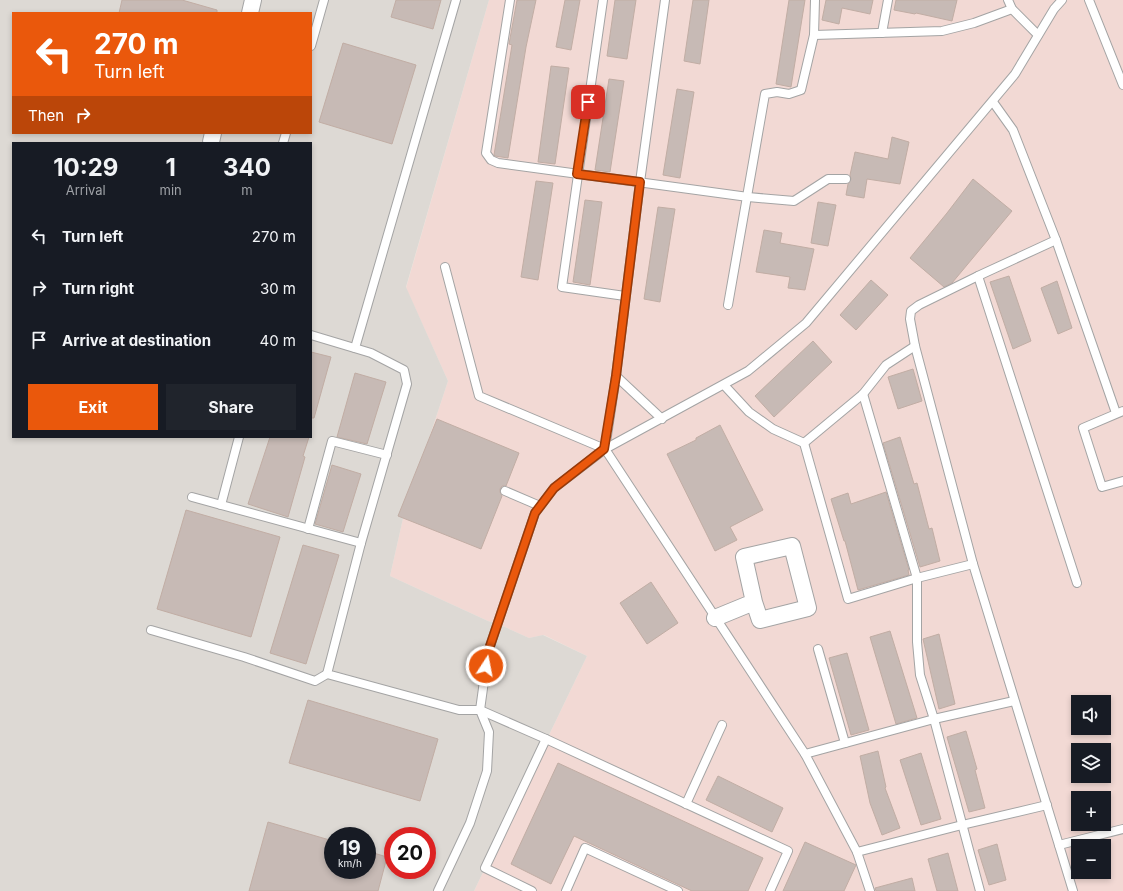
<!DOCTYPE html>
<html lang="en">
<head>
<meta charset="utf-8">
<style>
	:root { --surface:#171b24; --page:#20242c; --text:#f1f3f6; --muted:#9ea1a6; --accent:#ea580c }
	body { margin:0; font-family:Inter,sans-serif; background:var(--page); color:var(--text); height:100vh; display:flex; flex-direction:column; font-size:15px; white-space:nowrap }
	* { box-sizing:border-box; margin:0 }
	p { font-size:13px; color:var(--muted) }
	.icon { flex:none; width:22px; height:22px; fill:none; stroke:currentColor; stroke-width:2; stroke-linecap:round; stroke-linejoin:round }
	.map { position:relative; flex:1; overflow:hidden }
	.drawer { position:absolute; left:12px; top:142px; width:300px; height:296px; display:flex; flex-direction:column; background:var(--surface); border-radius:0px; box-shadow:0 2px 6px #0003 }
	.drawer>* { flex:none }
	.banner { position:absolute; left:12px; top:12px; width:300px; height:122px; border-radius:0px; box-shadow:0 2px 6px #0003; background:#ea580c; color:#fff; overflow:hidden }
	.controls { position:absolute; left:1071px; top:695px; display:grid; gap:8px }
	.controls a { display:grid; place-items:center; width:40px; height:40px; border-radius:0px; background:var(--surface); box-shadow:0 2px 6px #0003; font-size:20px }
	.speed { position:absolute; left:324px; top:827px; display:flex; gap:8px; font-size:20px; font-weight:700; text-align:center }
	.speed>* { display:grid; place-content:center; width:52px; height:52px; border-radius:50%; background:var(--surface); box-shadow:0 2px 6px #0003; line-height:1 }
	.speed small { font-size:10px; font-weight:400 }
	.speed .limit { border:6px solid #d22; background:#fff; color:#111 }
	.pin { position:absolute; display:grid; place-items:center; width:34px; height:34px; color:#fff; margin:-17px; border-radius:8px; box-shadow:0 2px 6px #0006 }
	.me { position:absolute; width:44px; margin:-22px; rotate:11deg; stroke-linejoin:round; filter:drop-shadow(0 0 3px #0008) }
	.turn { display:flex; align-items:center; gap:14px; height:84px; padding:0 16px; font-size:18px }
	.turn .icon { width:52px; height:52px; stroke-width:2.5 }
	.turn b { display:block; font-size:28px; line-height:34px }
	.then { display:flex; align-items:center; height:38px; padding:0 16px; background:#0003; gap:8px; font-size:15px }
	.eta { display:flex; justify-content:space-evenly; align-items:center; height:68px; text-align:center }
	.eta b { font-size:24px; font-weight:700; line-height:28px }
	.button { display:flex; gap:8px; margin-top:auto; padding:8px 16px }
	.button a { flex:1; height:46px; border-radius:0px; background:var(--accent); color:#fff; font-size:16px; font-weight:700; line-height:46px; text-align:center }
	.button a+a { background:var(--page); color:var(--text) }
	ul { padding:0; list-style:none }
	li { display:flex; align-items:center; gap:12px; height:52px; padding:0 16px }
	li div { flex:1 }
	li b { display:block; font-size:15px }
	li em { font-style:normal }
	.map>svg:first-child { display:block }
	.military { fill:#f2d9d4; fill-rule:evenodd }
	.airport { fill:#ddd9d4; fill-rule:evenodd }
	.building { fill:#c7bab5; stroke:#c1ada4 }
	.lines { fill:none; stroke-linecap:round; stroke-linejoin:round }
	.service-casing { stroke:#a4a4a4; stroke-width:10 }
	.minor-casing { stroke:#a4a4a4; stroke-width:18 }
	.service { stroke:#fff; stroke-width:8 }
	.minor { stroke:#fff; stroke-width:16 }
	.route-casing { stroke:#983908; stroke-width:10 }
	.route { stroke:#ea580c; stroke-width:7 }
</style>
</head>
<body>
<div class="map">
<svg width="1123" height="891" viewBox="0 0 1123 891">
	<rect width="100%" height="100%" fill="#efe9e2"/>
	<path class="military" d="M489,0H1123V891H474L587,656L544,635L529,638L505,627L488,621L390,576L404,514L448,381L406,288ZM1078,702H1104V728H1078ZM1078,750H1104V776H1078ZM1078,798H1104V824H1078ZM1078,846H1104V872H1078Z"/>
	<path class="airport" d="M0,0H489L406,287L448,381L404,514L390,576L488,621L505,627L529,638L543,635L587,656L474,891H0ZM13,13H311V133H13ZM13,143H311V437H13ZM333,836H367V870H333ZM393,836H427V870H393Z"/>
	<g class="building">
		<polygon points="122,0 182,0 217,10 217,13 119,13"/>
		<polygon points="396,0 441,0 433,29 391,17"/>
		<polygon points="517,0 536,0 526,47 508,158 495,156 494,155 512,45 509,44"/>
		<polygon points="565,0 580,0 571,50 556,47"/>
		<polygon points="615,0 636,0 627,59 607,56"/>
		<polygon points="693,0 709,0 700,64 684,61"/>
		<polygon points="789,0 805,0 791,87 776,84"/>
		<polygon points="826,0 873,0 870,14 842,8 839,24 822,20"/>
		<polygon points="896,0 957,0 952,21 916,13 915,14 894,10"/>
		<polygon points="343,43 416,65 392,144 319,122"/>
		<polygon points="551,66 569,68 555,164 538,162"/>
		<polygon points="609,79 624,81 610,172 595,170"/>
		<polygon points="677,89 694,92 680,178 663,175"/>
		<polygon points="892,137 909,142 900,184 867,179 864,198 846,195 848,184 851,179 850,175 855,152 888,159"/>
		<polygon points="973,179 1012,211 952,283 944,287 910,258 947,213"/>
		<polygon points="536,181 553,183 538,280 521,277"/>
		<polygon points="585,200 602,202 590,285 573,282"/>
		<polygon points="818,202 836,205 828,246 811,243"/>
		<polygon points="658,207 675,209 660,302 644,299"/>
		<polygon points="764,230 782,233 780,243 814,249 805,290 788,288 790,277 756,272"/>
		<polygon points="1009,276 1031,341 1013,349 990,282"/>
		<polygon points="871,280 888,295 856,330 840,315"/>
		<polygon points="1057,281 1072,328 1058,334 1041,288"/>
		<polygon points="813,341 832,362 774,417 755,396"/>
		<polygon points="311,352 331,357 314,418 311,418"/>
		<polygon points="913,369 922,401 898,409 888,377"/>
		<polygon points="355,373 386,382 367,444 337,437"/>
		<polygon points="437,419 519,453 506,486 502,486 500,489 500,492 502,496 481,549 398,516"/>
		<polygon points="720,425 763,510 730,527 737,540 715,551 667,454 696,440 696,438"/>
		<polygon points="270,437 309,437 303,456 305,457 288,517 248,504"/>
		<polygon points="900,437 914,484 917,483 929,529 932,528 940,561 920,567 883,443"/>
		<polygon points="332,465 361,474 343,532 315,524"/>
		<polygon points="886,492 909,570 908,570 909,575 858,590 845,541 844,541 831,499 848,493 851,504"/>
		<polygon points="186,510 280,537 251,637 157,609"/>
		<polygon points="303,545 339,555 306,664 270,653"/>
		<polygon points="651,582 678,623 647,644 620,603"/>
		<polygon points="890,631 917,718 896,724 870,637"/>
		<polygon points="939,634 955,704 939,709 923,639"/>
		<polygon points="847,653 869,730 851,735 829,658"/>
		<polygon points="308,700 438,739 420,801 289,763"/>
		<polygon points="966,731 977,769 975,770 985,808 969,812 947,737"/>
		<polygon points="878,751 886,787 885,788 900,828 882,835 870,803 860,756"/>
		<polygon points="921,753 941,819 921,825 900,760"/>
		<polygon points="558,763 763,858 748,891 692,891 574,836 551,884 511,864"/>
		<polygon points="718,776 783,808 772,832 706,800"/>
		<polygon points="268,822 333,841 333,870 367,870 367,851 387,857 378,891 249,891"/>
		<polygon points="805,842 856,865 844,891 783,891"/>
		<polygon points="997,844 1006,880 989,885 978,850"/>
		<polygon points="948,853 958,891 937,891 928,859"/>
		<polygon points="912,878 915,891 876,891 875,888"/>
	</g>
	<g class="lines">
		<g class="service-casing">
			<g id="service">
				<polyline points="510,0 486,153 491,160 498,163 748,197 794,201 828,179 846,179"/>
				<polyline points="603,0 562,287 625,296"/>
				<polyline points="665,0 640,182 616,376 605,449 805,754 857,852 870,891"/>
				<polyline points="1008,0 1012,9 1038,35"/>
				<polyline points="1089,0 1123,85"/>
				<polyline points="882,33 888,0"/>
				<polyline points="814,35 942,31 974,23 1012,9"/>
				<polyline points="311,46 324,0"/>
				<polyline points="993,102 1013,130 1056,240 1116,413"/>
				<polyline points="283,143 286,133"/>
				<polyline points="1056,240 978,276 919,305 911,311 910,319 915,346 973,564 1073,891"/>
				<polyline points="445,267 479,396 605,449"/>
				<polyline points="978,276 1077,583"/>
				<polyline points="728,305 765,94 777,92 789,94 801,90 814,35 815,0"/>
				<polyline points="311,335 371,353 404,370 407,384 361,543 327,674 459,710 480,710 546,739 788,851 770,891"/>
				<polyline points="355,348 456,0"/>
				<polyline points="616,376 662,419"/>
				<polyline points="724,385 749,412 773,429 804,443 863,394 886,365 915,346"/>
				<polyline points="863,394 917,578 917,642 920,675 934,719 980,891"/>
				<polyline points="1123,411 1083,428 1102,487 1123,481"/>
				<polyline points="804,443 848,599 917,578 973,564"/>
				<polyline points="505,491 540,506"/>
				<polyline points="192,497 361,543"/>
				<polyline points="221,505 239,437"/>
				<polyline points="308,529 332,441 387,455"/>
				<polyline points="151,630 244,657 315,681 327,674"/>
				<polyline points="818,649 845,743"/>
				<polyline points="805,754 934,719 1014,701"/>
				<polyline points="686,804 722,725"/>
				<polyline points="1059,845 1123,829"/>
				<polyline points="857,852 962,825 1047,805"/>
				<polyline points="438,891 470,823 487,771 489,732 480,710 488,652 535,513 554,488 605,449 748,371 806,323 1015,74 1054,9 1062,0"/>
				<polyline points="532,891 485,868 546,739"/>
				<polyline points="566,891 585,848 678,891"/>
			</g>
		</g>
		<g class="minor-casing">
			<g id="minor">
				<polyline points="250,13 253,0"/>
				<polyline points="211,142 213,133"/>
				<polyline points="715,618 754,602 744,557 792,546 808,608 760,620 754,602"/>
			</g>
		</g>
		<use href="#service" class="service"/>
		<use href="#minor" class="minor"/>
	</g>
	<g class="lines">
		<g class="route-casing">
			<polyline id="route" points="486,666 488,652 535,513 554,488 604,449 616,376 640,182 577,174 588,102"/>
		</g>
		<use href="#route" class="route"/>
	</g>
</svg>
<div class="controls">
<a><svg class="icon" aria-label="sound" viewBox="0 0 24 24"><path d="M4 9h4l5-4v14l-5-4H4zM17 9q2 3 0 6"/></svg></a>
<a><svg class="icon" aria-label="layers" viewBox="0 0 24 24"><path d="M12 4l9 5-9 5-9-5zM3 14l9 5 9-5"/></svg></a>
<a>+</a>
<a>−</a>
</div>
<div class="speed"><div>19<small>km/h</small></div><div class="limit">20</div></div>
<div class="pin" style="left:588px;top:102px;background:#d93025"><svg class="icon" aria-label="arrive" viewBox="0 0 24 24"><path d="M6 21V4h12l-3 4 3 4H6"/></svg></div>
<svg class="me" style="left:486px;top:666px" viewBox="-20 -20 40 40"><circle r="17" fill="#ea580c" stroke="#fff" stroke-width="3"/><path d="M0-11L8 9 0 5-8 9z" fill="#fff"/></svg>
<div class="banner">
<div class="turn"><svg class="icon" aria-label="left" viewBox="0 0 24 24"><path d="M17 20v-9H6M10 6l-5 5 5 5"/></svg><div><b>270 m</b>Turn left</div></div>
<div class="then">Then<svg class="icon" aria-label="right" viewBox="0 0 24 24"><path d="M7 20v-9h11M14 6l5 5-5 5"/></svg></div>
</div>
<section class="drawer">
<div class="eta">
<div><b>10:29</b><p>Arrival</p></div>
<div><b>1</b><p>min</p></div>
<div><b>340</b><p>m</p></div>
</div>
<ul>
<li><svg class="icon" aria-label="left" viewBox="0 0 24 24"><path d="M17 20v-9H6M10 6l-5 5 5 5"/></svg><div><b>Turn left</b></div><em>270 m</em></li>
<li><svg class="icon" aria-label="right" viewBox="0 0 24 24"><path d="M7 20v-9h11M14 6l5 5-5 5"/></svg><div><b>Turn right</b></div><em>30 m</em></li>
<li><svg class="icon" aria-label="arrive" viewBox="0 0 24 24"><path d="M6 21V4h12l-3 4 3 4H6"/></svg><div><b>Arrive at destination</b></div><em>40 m</em></li>
</ul>
<div class="button"><a>Exit</a><a>Share</a></div>
</section>
</div>
</body>
</html>
